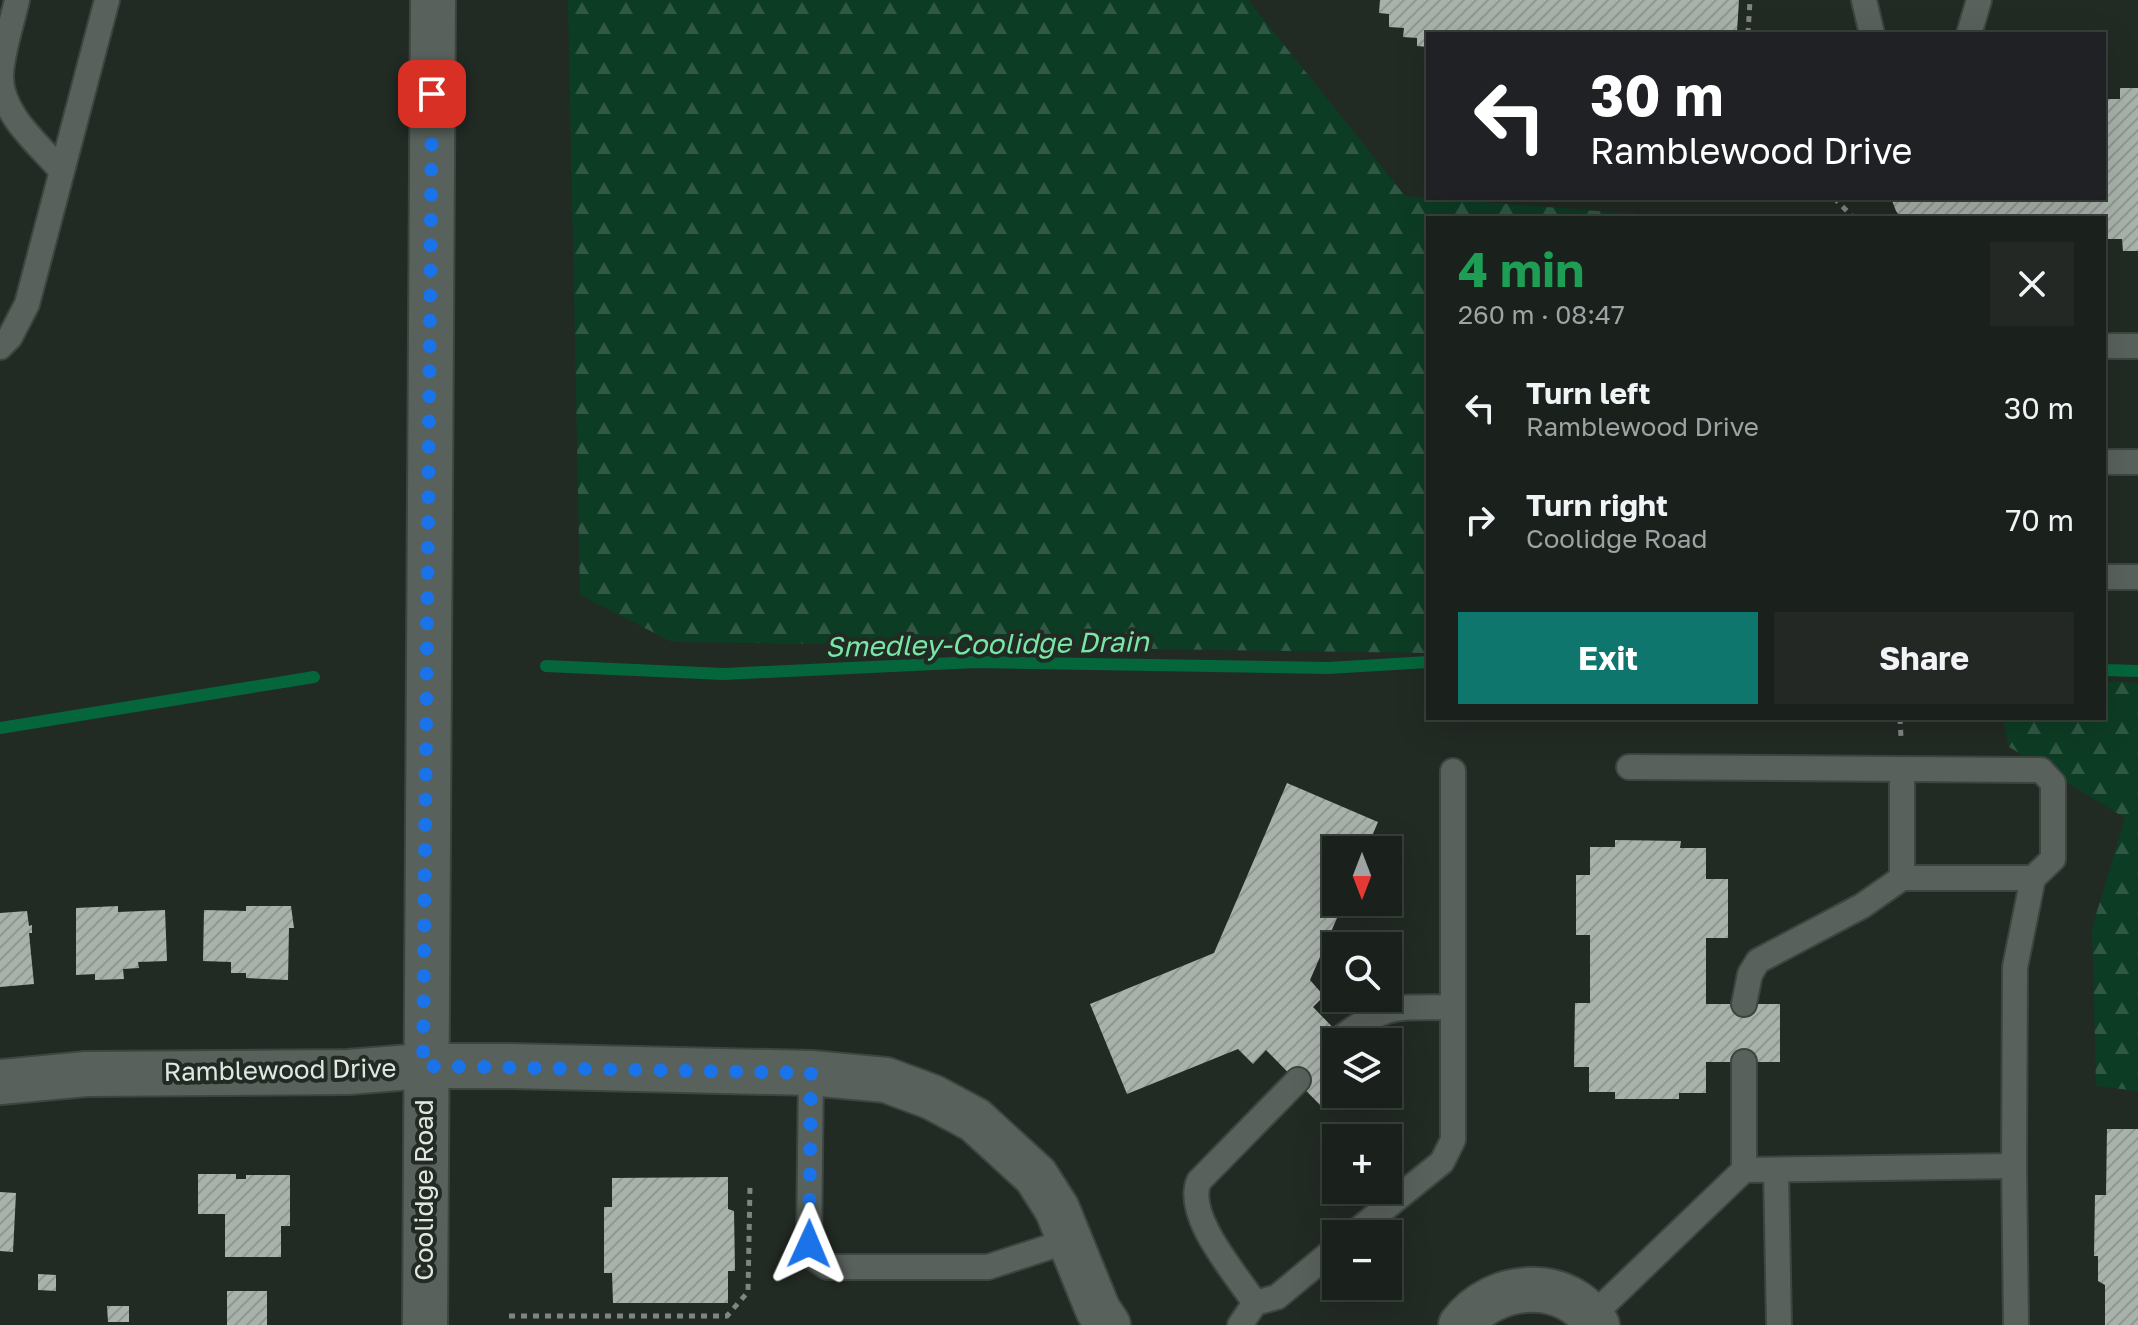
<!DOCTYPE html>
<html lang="en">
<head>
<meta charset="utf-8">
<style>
	:root { --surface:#1a201b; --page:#232824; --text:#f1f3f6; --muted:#9fa3a3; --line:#383e3a; --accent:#0f766e }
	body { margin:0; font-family:"Golos Text",sans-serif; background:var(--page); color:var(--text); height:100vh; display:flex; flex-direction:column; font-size:30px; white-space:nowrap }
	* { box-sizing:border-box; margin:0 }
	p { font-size:26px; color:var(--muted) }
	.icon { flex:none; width:44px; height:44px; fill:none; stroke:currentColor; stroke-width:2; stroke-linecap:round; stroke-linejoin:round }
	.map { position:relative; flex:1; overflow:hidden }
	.drawer { position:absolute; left:1426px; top:216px; width:680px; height:504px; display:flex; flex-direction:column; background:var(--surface); border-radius:0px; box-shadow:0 8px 32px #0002,0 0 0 2px var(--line) }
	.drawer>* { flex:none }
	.guide { position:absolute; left:1426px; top:32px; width:680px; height:168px; border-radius:0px; box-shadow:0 8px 32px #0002,0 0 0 2px var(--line); background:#202124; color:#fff; overflow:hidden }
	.needle { width:52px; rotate:180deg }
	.buttons { position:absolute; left:1322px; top:836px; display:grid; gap:16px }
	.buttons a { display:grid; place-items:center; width:80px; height:80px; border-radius:0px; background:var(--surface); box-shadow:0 8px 32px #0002,0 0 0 2px var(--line); font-size:40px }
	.pin { position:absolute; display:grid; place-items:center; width:68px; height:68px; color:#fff; margin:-34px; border-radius:16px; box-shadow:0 4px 12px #0006 }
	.me { position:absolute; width:88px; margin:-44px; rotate:1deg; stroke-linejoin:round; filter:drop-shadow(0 0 6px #0008) }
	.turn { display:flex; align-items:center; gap:28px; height:168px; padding:0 32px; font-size:36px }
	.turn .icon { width:104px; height:104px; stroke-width:2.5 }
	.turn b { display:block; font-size:56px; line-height:68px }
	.round { display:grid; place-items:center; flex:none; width:84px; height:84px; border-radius:0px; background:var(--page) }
	.head { display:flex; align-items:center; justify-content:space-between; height:136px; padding:0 32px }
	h1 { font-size:48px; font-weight:700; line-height:60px; color:#1e9e55 }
	.cta { display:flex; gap:16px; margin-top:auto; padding:16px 32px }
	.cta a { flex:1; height:92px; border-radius:0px; background:var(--accent); color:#fff; font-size:32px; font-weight:700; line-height:92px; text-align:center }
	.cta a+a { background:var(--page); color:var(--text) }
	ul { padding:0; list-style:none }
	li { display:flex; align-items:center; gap:24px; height:112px; padding:0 32px }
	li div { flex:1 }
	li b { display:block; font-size:30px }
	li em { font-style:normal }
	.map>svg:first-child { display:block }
	.forest { fill:url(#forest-firs) }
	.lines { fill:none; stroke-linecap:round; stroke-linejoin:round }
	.stream { stroke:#05663b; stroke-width:12 }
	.building { fill:url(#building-hatch) }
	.service-casing { stroke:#3e4541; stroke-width:28 }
	.minor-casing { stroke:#3e4541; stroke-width:48 }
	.tertiary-casing { stroke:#3e4541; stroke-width:48 }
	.path { stroke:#7f8681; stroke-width:5; stroke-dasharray:6 6; stroke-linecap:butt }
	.service { stroke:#58615b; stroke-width:24 }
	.minor { stroke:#58615b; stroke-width:44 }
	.tertiary { stroke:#58615b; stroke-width:44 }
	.route { stroke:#1a73e8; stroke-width:14; stroke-dasharray:0 25.2 }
	.labels { text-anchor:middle; stroke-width:8; stroke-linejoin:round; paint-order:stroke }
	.street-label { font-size:26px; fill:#e1e6e2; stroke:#222a24 }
	.water-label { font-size:28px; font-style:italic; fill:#78e6a6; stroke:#222a24 }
</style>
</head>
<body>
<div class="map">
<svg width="2138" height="1325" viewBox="0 0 2138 1325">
	<defs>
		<pattern id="forest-firs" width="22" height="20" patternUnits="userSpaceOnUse" patternTransform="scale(2)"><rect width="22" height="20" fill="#0d3c24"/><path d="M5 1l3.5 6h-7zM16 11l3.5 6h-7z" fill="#305844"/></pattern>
		<pattern id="building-hatch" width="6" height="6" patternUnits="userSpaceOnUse" patternTransform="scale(2)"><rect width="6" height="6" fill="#a8b2ab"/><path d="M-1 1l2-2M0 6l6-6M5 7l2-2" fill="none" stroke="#8f9791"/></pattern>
	</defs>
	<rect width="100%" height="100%" fill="#222a24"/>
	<g class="forest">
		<polygon points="568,0 1248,0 1405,196 1687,218 1428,218 1428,653 672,642 580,595"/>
		<polygon points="2114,681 2138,684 2138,1091 2096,1086 2092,928 2125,818 2009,747 2003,718 2104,718 2104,683"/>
	</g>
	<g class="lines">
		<g class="stream">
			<polyline points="546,666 724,674 976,662 1328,668 1428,662"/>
			<polyline points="2104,670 2138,671"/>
			<polyline points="0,728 314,677"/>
		</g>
	</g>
	<g class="building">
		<polygon points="1380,0 1739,0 1737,32 1428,34 1428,47 1417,46 1417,38 1403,37 1404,28 1389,27 1389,14 1379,13"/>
		<polygon points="1426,76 1428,77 1428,98 1424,98"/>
		<polygon points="2120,88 2138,88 2138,251 2123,251 2122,239 2104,239 2104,218 1901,218 1896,211 1891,198 2104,198 2104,99 2120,99"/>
		<polygon points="1287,783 1378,822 1366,850 1336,850 1336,902 1344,902 1310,980 1324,996 1313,1007 1347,1042 1336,1042 1336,1094 1339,1094 1324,1109 1266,1050 1253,1064 1238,1049 1127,1094 1090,1004 1214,953"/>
		<polygon points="1615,840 1681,841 1680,848 1706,848 1706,879 1728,879 1728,938 1706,938 1706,1004 1780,1004 1780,1062 1706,1062 1706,1093 1679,1093 1679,1099 1615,1099 1615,1092 1589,1092 1589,1067 1574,1067 1575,1003 1590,1003 1590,935 1576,935 1576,875 1590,875 1590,847 1615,847"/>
		<polygon points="118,906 118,912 165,910 167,961 138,962 139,968 123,969 124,979 95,980 95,974 76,975 76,908"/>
		<polygon points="246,906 291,906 294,928 289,928 288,980 246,978 246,973 231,973 231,962 203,961 204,910 246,911"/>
		<polygon points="27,911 29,926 32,925 32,933 29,933 34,984 0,987 0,913"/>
		<polygon points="2107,1129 2138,1129 2138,1325 2105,1325 2105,1285 2098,1281 2098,1256 2094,1256 2095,1195 2106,1195"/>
		<polygon points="198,1174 236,1174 236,1179 246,1179 246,1175 290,1175 290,1226 281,1226 281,1257 225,1257 225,1214 198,1214"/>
		<polygon points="728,1177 728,1209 734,1211 735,1271 728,1271 728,1303 613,1303 612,1273 604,1273 604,1207 612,1207 612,1178"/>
		<polygon points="0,1192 16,1193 13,1252 0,1251"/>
		<polygon points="38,1274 56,1275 56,1291 38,1290"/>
		<rect x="227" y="1291" width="40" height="34"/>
		<polygon points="107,1306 129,1306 129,1322 108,1322"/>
	</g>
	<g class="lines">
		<g class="service-casing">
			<g id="service">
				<path d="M17,0C12,23 2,51 1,75C0,113 37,143 60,169"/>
				<polyline points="1864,0 1872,34"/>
				<polyline points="1969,34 1979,0"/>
				<polyline points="2104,346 2138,346"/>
				<polyline points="0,347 10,337 27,304 107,0"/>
				<polyline points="2104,462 2138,462"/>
				<polyline points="2104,577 2138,577"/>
				<polyline points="1629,767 1902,769 1902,878"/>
				<polyline points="1902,769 2041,770 2053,783 2053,859 2033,878"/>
				<polyline points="1744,1004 1750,974 1758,961 1862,906 1902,878 2033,878 2015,967 2014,1166"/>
				<path d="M1342,1037C1389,1002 1397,1008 1453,1007"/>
				<polyline points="1744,1062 1744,1170"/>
				<polyline points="811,1073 809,1244 814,1258 827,1267 988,1267 1071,1240"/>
				<polyline points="1776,1170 1779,1325"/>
				<polyline points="1353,1234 1442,1162 1453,1140 1453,771"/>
				<path d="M1255,1303C1235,1273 1184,1215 1199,1181L1298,1080"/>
				<polyline points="1592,1316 1744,1170 2014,1166 2016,1325"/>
				<polyline points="1240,1325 1255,1303 1277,1297 1336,1248"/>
			</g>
		</g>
		<g class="minor-casing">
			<g id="minor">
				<polyline points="0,1082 86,1074 348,1072 423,1066 510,1066 811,1073 886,1080 932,1097 975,1120 1036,1176 1057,1209 1098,1310 1108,1325"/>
				<path d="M1461,1325C1494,1281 1566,1275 1597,1325"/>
			</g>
		</g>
		<g class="tertiary-casing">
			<polyline id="tertiary" points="425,1325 433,0"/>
		</g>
		<g class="path">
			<polyline points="1748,34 1750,0"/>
			<polyline points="1834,198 1854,218"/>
			<polyline points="1900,718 1901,737"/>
			<polyline points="509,1316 727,1316 748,1292 750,1186"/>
		</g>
		<use href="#service" class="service"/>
		<use href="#minor" class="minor"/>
		<use href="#tertiary" class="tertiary"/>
	</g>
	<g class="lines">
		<polyline class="route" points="432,94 423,1066 811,1073 809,1244"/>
	</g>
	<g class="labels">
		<g class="street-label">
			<text transform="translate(280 1070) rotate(-1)" y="9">Ramblewood Drive</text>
			<text transform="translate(424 1190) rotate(-90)" y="9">Coolidge Road</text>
		</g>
		<g class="water-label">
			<text transform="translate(987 644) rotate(-1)" y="10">Smedley-Coolidge Drain</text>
		</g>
	</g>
</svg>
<div class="buttons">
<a><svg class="needle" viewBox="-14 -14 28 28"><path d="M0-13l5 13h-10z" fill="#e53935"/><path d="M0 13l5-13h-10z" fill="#9fa3a3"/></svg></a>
<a><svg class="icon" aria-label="search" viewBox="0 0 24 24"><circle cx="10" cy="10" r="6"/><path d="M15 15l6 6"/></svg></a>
<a><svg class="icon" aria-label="layers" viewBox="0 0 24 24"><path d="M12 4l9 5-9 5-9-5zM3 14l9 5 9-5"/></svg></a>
<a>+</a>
<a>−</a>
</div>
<div class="pin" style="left:432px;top:94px;background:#d93025"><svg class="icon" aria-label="arrive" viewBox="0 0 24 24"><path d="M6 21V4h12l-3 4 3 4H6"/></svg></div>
<svg class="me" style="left:809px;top:1244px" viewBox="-20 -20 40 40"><path d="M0-17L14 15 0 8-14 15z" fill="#1a73e8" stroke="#fff" stroke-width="4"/></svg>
<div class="guide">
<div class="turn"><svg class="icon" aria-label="left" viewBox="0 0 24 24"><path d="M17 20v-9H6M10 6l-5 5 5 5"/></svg><div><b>30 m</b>Ramblewood Drive</div></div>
</div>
<section class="drawer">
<div class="head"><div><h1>4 min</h1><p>260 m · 08:47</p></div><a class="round"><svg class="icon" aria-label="close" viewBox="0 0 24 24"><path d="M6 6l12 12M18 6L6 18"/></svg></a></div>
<ul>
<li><svg class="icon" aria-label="left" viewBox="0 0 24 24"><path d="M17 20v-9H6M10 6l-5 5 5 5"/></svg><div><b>Turn left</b><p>Ramblewood Drive</p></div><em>30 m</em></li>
<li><svg class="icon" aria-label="right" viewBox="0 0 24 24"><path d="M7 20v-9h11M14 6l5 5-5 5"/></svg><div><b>Turn right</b><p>Coolidge Road</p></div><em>70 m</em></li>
</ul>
<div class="cta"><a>Exit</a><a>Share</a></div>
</section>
</div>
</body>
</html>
